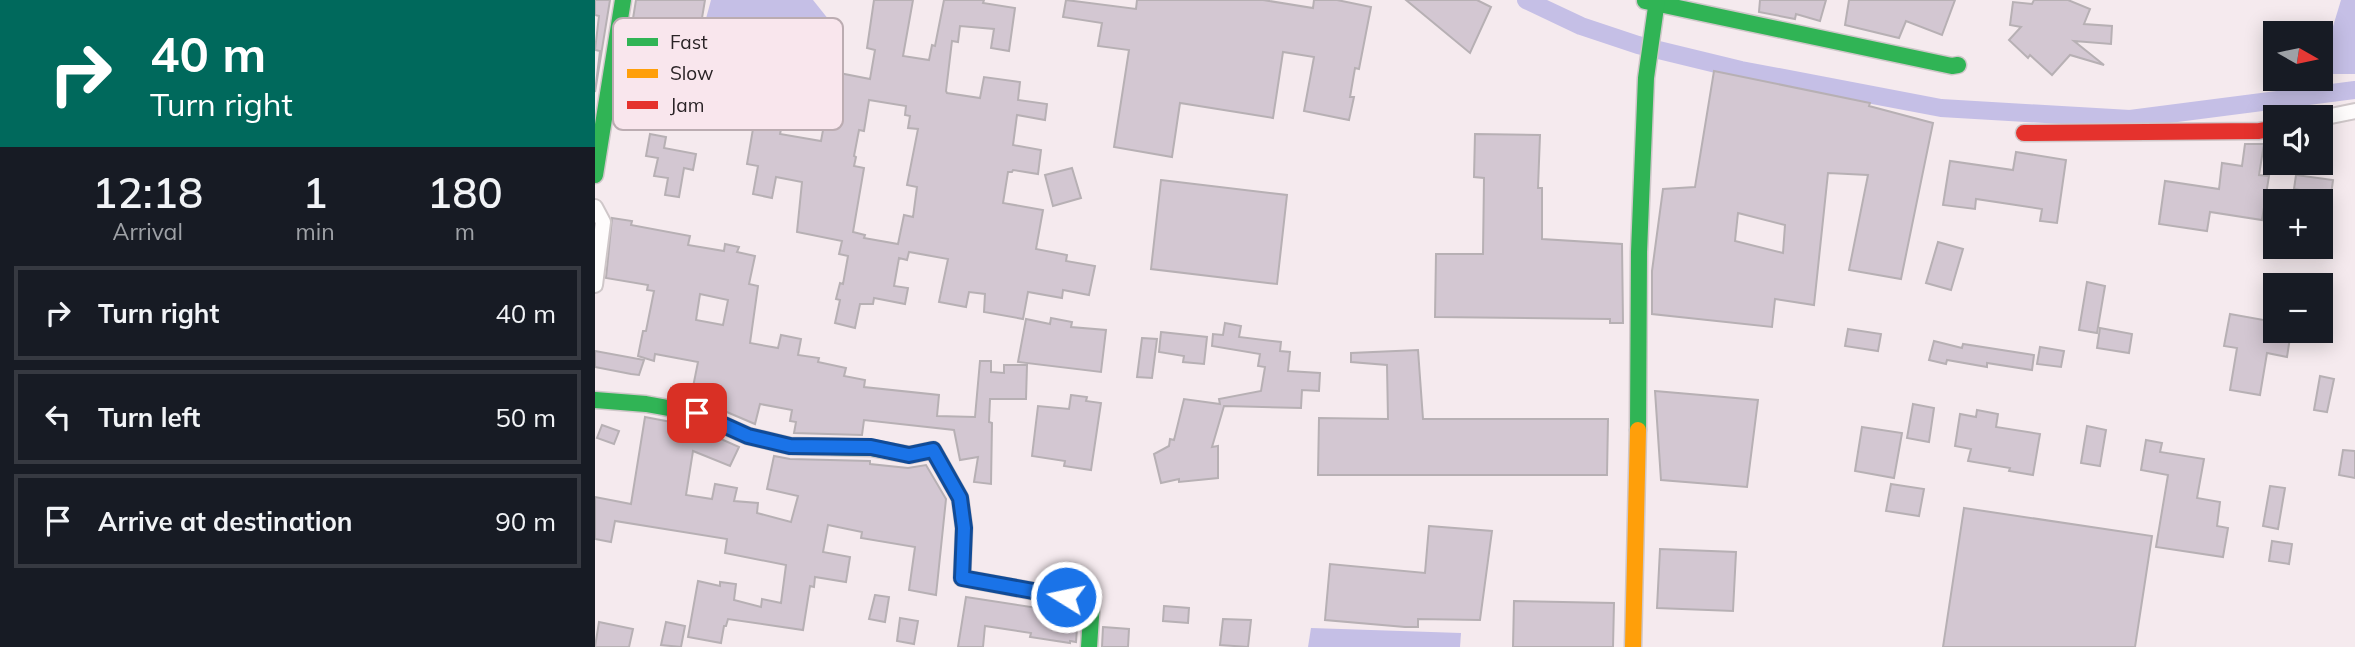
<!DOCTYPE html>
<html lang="en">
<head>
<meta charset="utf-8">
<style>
	:root { --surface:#171b24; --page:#20242c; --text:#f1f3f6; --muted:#9ea1a6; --line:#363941 }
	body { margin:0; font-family:Mulish,sans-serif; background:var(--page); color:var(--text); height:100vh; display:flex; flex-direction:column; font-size:26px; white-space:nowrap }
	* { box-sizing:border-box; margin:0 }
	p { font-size:23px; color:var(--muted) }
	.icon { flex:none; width:38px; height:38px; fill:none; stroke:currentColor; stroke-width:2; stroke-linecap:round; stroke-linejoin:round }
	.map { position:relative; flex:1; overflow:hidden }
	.sheet { display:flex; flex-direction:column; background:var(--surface); width:595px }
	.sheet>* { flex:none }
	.hud { background:#00695c; color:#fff; overflow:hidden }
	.needle { width:46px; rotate:99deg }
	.tools { position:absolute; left:1668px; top:21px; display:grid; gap:14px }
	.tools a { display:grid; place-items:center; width:70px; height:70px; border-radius:0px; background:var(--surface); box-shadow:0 4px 18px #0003; font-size:35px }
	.pin { position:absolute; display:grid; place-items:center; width:60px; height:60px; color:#fff; margin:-30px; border-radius:14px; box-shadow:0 4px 10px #0006 }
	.me { position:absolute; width:77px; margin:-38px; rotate:280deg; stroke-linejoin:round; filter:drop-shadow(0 0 5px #0008) }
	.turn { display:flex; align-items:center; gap:24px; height:147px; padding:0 35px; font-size:32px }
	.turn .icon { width:91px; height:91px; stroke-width:2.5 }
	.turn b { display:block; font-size:49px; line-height:60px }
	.eta { display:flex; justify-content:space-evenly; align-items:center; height:119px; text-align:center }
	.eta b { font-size:42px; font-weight:600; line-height:49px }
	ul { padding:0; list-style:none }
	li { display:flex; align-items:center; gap:21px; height:94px; margin:0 14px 10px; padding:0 21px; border:4px solid var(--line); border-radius:0px }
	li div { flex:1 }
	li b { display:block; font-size:26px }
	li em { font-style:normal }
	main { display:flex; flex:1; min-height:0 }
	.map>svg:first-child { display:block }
	.water { fill:#c5bfe6 }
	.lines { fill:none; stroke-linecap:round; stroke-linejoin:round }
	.canal { stroke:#c5bfe6; stroke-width:18 }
	.building { fill:#d3c7d2; stroke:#b7b0b4; stroke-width:2; fill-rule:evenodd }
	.street-casing { stroke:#cfc7c9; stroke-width:18 }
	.fast-casing { stroke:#cfc7c9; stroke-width:19 }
	.slow-casing { stroke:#cfc7c9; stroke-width:19 }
	.jam-casing { stroke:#cfc7c9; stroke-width:19 }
	.street { stroke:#fefcfc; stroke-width:14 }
	.fast { stroke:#30b455; stroke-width:16 }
	.slow { stroke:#ff9f0a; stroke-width:16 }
	.jam { stroke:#e5322d; stroke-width:16 }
	.route-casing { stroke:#114b97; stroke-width:18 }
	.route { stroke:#1a73e8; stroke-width:12 }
	.key { fill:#f9e6ed; stroke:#bbacb1; stroke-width:2 }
	.key-label { font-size:19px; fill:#2a2326 }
</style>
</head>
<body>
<main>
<section class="sheet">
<div class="hud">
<div class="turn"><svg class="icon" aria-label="right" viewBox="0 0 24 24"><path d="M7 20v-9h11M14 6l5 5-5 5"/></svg><div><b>40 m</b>Turn right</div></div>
</div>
<div class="eta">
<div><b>12:18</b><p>Arrival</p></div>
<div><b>1</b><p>min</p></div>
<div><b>180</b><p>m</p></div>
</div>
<ul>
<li><svg class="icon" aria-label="right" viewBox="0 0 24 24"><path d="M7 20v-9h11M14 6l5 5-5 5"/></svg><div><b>Turn right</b></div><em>40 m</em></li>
<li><svg class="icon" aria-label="left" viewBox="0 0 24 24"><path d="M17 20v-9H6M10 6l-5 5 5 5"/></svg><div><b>Turn left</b></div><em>50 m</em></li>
<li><svg class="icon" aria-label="arrive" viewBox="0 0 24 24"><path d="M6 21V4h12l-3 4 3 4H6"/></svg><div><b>Arrive at destination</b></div><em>90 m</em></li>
</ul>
</section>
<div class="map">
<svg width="1760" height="647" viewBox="0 0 1760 647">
	<rect width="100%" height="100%" fill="#f5eaee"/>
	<g class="water">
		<polygon points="116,0 218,0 238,25 240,62 216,82 129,74 127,23 109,26"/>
		<polygon points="1746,0 1760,0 1760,74 1738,74 1736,33"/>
		<polygon points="716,628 866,633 865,647 713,647"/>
	</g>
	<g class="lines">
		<polyline class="canal" points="931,0 986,26 1043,45 1146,70 1346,108 1535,119 1760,90"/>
	</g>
	<g class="building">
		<polygon points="0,0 15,0 0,92 5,51 0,50 4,16 0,15"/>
		<path d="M41,0H110L98,72L160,84V81L193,87L194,83L222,88V85L231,86L234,71L275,79L280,50L272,48L279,0H318L308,56L334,60L337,45L340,46L349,0H389L388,3L420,8L414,51L396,48L399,29L365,26L363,42L357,41L351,91L352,93L385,98L389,77L425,82L423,100L452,104L450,120L422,115L418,145L446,150L443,174L418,170L417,172H413L408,203L448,210L441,249L472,255L471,261L500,266L494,295L468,290L467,298L433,292L428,319L389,312L390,294L374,292L371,307L344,302L353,259L314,252L312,260L304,258L299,286L313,288L310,304L279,298L278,304H265L260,328L240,323L245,300L241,299L245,283L248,284L253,256L244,254L247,241L202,232L207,182L181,177L177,198L158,194L163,166L152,164L159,123L149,121L150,117L75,103V106L25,99ZM274,100L311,106L310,115L315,116L313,128L323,129L312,185L322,187L318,217L309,215L303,244L269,238L270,235L258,232L269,168L259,166L261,157L259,156L264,130L269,131ZM191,106L231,114L226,141L185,134Z"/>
		<polygon points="471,0 541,9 542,0 668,0 718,8 719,0 742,0 776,7 764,69 760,68 755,97 759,97 754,120 709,111 719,57 688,52 678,118 585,103 577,157 519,147 534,50 503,46 507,23 468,17"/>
		<polygon points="811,0 882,0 896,7 875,53"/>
		<polygon points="1165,0 1231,0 1225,21 1201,14 1200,19 1164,12"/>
		<polygon points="1254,0 1360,0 1347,35 1311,21 1304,38 1250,25"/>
		<polygon points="1439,0 1473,0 1495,9 1489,24 1517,26 1516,44 1479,41 1509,65 1475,55 1457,75 1435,55 1433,58 1414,40 1426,27 1415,25 1418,2 1437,4"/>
		<path d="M1119,71L1275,103L1274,106L1338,123L1306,279L1254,270L1273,175L1233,173L1219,305L1180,299L1177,327L1057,314V271L1068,189L1100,187ZM1143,213L1190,225L1188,253L1140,241Z"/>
		<polygon points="55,134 71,137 69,148 101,154 98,170 89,168 84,197 70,195 73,178 59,176 63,158 51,156"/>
		<polygon points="880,134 945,135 943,188 947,188 947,239 1027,244 1028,323 1015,323 1015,319 840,317 841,254 888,254 889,178 879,177"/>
		<polygon points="1650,144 1669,144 1664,175 1674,176 1667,220 1615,212 1612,231 1564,224 1570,181 1624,189 1627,163 1647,166"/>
		<polygon points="1421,152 1471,160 1462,223 1445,221 1447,209 1381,199 1380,209 1348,205 1355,161 1418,170"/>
		<polygon points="477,168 486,198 458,206 450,175"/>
		<polygon points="1701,175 1738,180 1736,195 1733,195 1732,201 1717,201 1718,192 1699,189"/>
		<polygon points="566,180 692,195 682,284 556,269"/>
		<path d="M17,218L37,221L36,225L95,236L93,245L129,251L130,244L144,247L142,252L160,256L154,284L163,286L155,343L183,348L186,335L206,339L203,355L224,358L223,362L251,368L249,376L270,380L269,387L344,395L342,416L380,417L385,361H396V372L409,373V365H432L431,399H395L394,422L397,423L396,484L379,482L383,457L365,460L359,430L269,420L267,435L199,433L201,422L195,421L197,410L165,404L160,424L106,401L75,395L76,388L97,392L103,362L60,354L59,361L43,356L48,331H51L59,291L52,290L53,285L11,278ZM105,294L133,300L128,325L101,320Z"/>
		<polygon points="1343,242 1368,249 1356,290 1331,283"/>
		<polygon points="1492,282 1510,286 1502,333 1484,330"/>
		<polygon points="1635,314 1680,322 1680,331 1696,331 1692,357 1672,353 1665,395 1635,390 1642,348 1629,346"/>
		<polygon points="456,318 477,322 476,327 511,330 506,372 423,362 431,319 455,324"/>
		<polygon points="630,323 646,326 644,337 686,342 685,351 695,352 693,371 725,373 724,391 707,390 706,408 629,406 617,447 623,446 623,478 584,482 584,479 566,483 559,454 574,446 575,439 579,440 589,399 625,404 624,399 666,391 670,367 663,366 665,354 617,346 618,334 628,335"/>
		<polygon points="1505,328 1537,334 1534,353 1502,348"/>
		<polygon points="1253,329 1286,334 1283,351 1250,346"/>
		<polygon points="566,332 612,337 609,364 588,362 589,356 564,352"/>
		<polygon points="547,338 562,339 557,378 542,377"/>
		<polygon points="1339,341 1367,348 1368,344 1439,355 1437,370 1392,363 1392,367 1352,360 1351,364 1334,360"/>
		<polygon points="1445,347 1469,351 1466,367 1442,364"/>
		<polygon points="823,350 828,419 1013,419 1012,475 723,475 724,418 793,419 792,365 756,362 756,353"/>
		<polygon points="0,351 49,360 44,375 36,374 0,367"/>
		<polygon points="1725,376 1739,379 1732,412 1719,410"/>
		<polygon points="1060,391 1163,400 1152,487 1066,480"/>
		<polygon points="476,395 492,397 491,401 506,403 496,470 469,466 470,461 437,456 443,406 474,409"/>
		<polygon points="1318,404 1339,408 1334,442 1312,438"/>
		<polygon points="1382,410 1403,414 1401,427 1445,434 1438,475 1414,471 1415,468 1373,461 1376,449 1360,446 1365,414 1381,417"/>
		<polygon points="50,417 97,426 144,447 135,466 98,451 91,495 117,499 120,484 142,488 139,501 163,503 162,513 196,522 203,496 172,489 179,456 195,459 275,461 275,464 313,468 331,465 351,499 341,595 314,590 320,547 266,538 267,532 233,525 228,552 255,557 251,582 220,577 219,587 215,586 208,630 133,619 131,626 129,626 126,643 93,637 103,581 125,586 125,582 141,584 139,600 166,607 167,599 186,603 191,565 130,553 132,539 20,521 16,542 0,539 0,497 36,504"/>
		<polygon points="7,425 24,431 19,444 2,438"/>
		<polygon points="1492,426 1511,430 1505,466 1486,463"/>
		<polygon points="1267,427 1307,433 1299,478 1260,471"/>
		<polygon points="1551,440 1567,443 1565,452 1609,459 1602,498 1625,502 1622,526 1633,528 1628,557 1561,547 1573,475 1546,470"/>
		<polygon points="1748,450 1760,451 1760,478 1744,475"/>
		<polygon points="1296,484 1329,489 1324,516 1291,511"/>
		<polygon points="1675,486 1690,488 1683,529 1668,526"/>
		<polygon points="1369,508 1557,536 1540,647 1348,647"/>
		<polygon points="834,526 897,531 885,620 823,619 823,627 810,627 730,620 735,564 830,573"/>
		<polygon points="1677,541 1697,544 1694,564 1674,561"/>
		<polygon points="1065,549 1141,552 1138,611 1062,608"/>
		<polygon points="280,595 294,597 290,622 274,619"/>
		<polygon points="371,597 462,611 463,609 483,614 481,642 475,641 475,643 435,637 436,633 390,626 388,647 363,647"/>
		<polygon points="919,601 1019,603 1018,647 918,647"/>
		<polygon points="569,606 594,608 593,623 568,621"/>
		<polygon points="305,618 323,621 319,644 302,641"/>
		<polygon points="628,619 656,620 653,647 625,645"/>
		<polygon points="4,622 38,629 34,647 0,647"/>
		<polygon points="71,622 90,626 86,647 66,645"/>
		<polygon points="508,627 534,629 533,647 507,647"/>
	</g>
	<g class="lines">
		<g class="street-casing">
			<g id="street">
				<polyline points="1726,118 1760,111"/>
				<polyline points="0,207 8,222 0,285"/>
			</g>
		</g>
		<g class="fast-casing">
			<g id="fast">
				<polyline points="1050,1 1357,66 1363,65"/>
				<polyline points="0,175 28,0"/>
				<polyline points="0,400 51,404 101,413 153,436 195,446 276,448 315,455 338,450 365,498 369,528 367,578 497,602 494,647"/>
				<polyline points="1043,430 1044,252 1051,78 1062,0"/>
			</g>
		</g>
		<g class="slow-casing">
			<polyline id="slow" points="1038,647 1043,430"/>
		</g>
		<g class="jam-casing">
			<polyline id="jam" points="1429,133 1664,131 1680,128"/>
		</g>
		<use href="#street" class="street"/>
		<use href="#fast" class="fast"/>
		<use href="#slow" class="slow"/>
		<use href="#jam" class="jam"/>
	</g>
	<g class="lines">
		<g class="route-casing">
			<polyline id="route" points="102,413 153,436 195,446 276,447 314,455 338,450 365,498 369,528 367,578 471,597"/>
		</g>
		<use href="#route" class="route"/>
	</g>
	<rect x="18" y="18" width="230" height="112" rx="10" class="key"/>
	<rect x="32" y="38" width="31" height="8" fill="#30b455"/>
	<rect x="32" y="69" width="31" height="9" fill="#ff9f0a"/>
	<rect x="32" y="101" width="31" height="8" fill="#e5322d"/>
	<g class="key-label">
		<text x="75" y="49">Fast</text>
		<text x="75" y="80">Slow</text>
		<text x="75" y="112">Jam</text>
	</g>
</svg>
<div class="tools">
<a><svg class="needle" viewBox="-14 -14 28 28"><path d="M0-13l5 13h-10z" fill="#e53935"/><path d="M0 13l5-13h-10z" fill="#9ea1a6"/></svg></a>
<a><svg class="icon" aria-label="sound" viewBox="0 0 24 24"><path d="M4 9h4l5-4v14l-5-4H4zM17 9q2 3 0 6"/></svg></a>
<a>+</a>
<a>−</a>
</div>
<div class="pin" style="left:102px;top:413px;background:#d93025"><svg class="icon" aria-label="arrive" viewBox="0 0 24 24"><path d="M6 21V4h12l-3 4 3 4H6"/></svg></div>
<svg class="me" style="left:471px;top:597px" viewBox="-20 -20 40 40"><circle r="17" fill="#1a73e8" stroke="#fff" stroke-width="3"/><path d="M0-11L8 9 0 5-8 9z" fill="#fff"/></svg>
</div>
</main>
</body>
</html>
